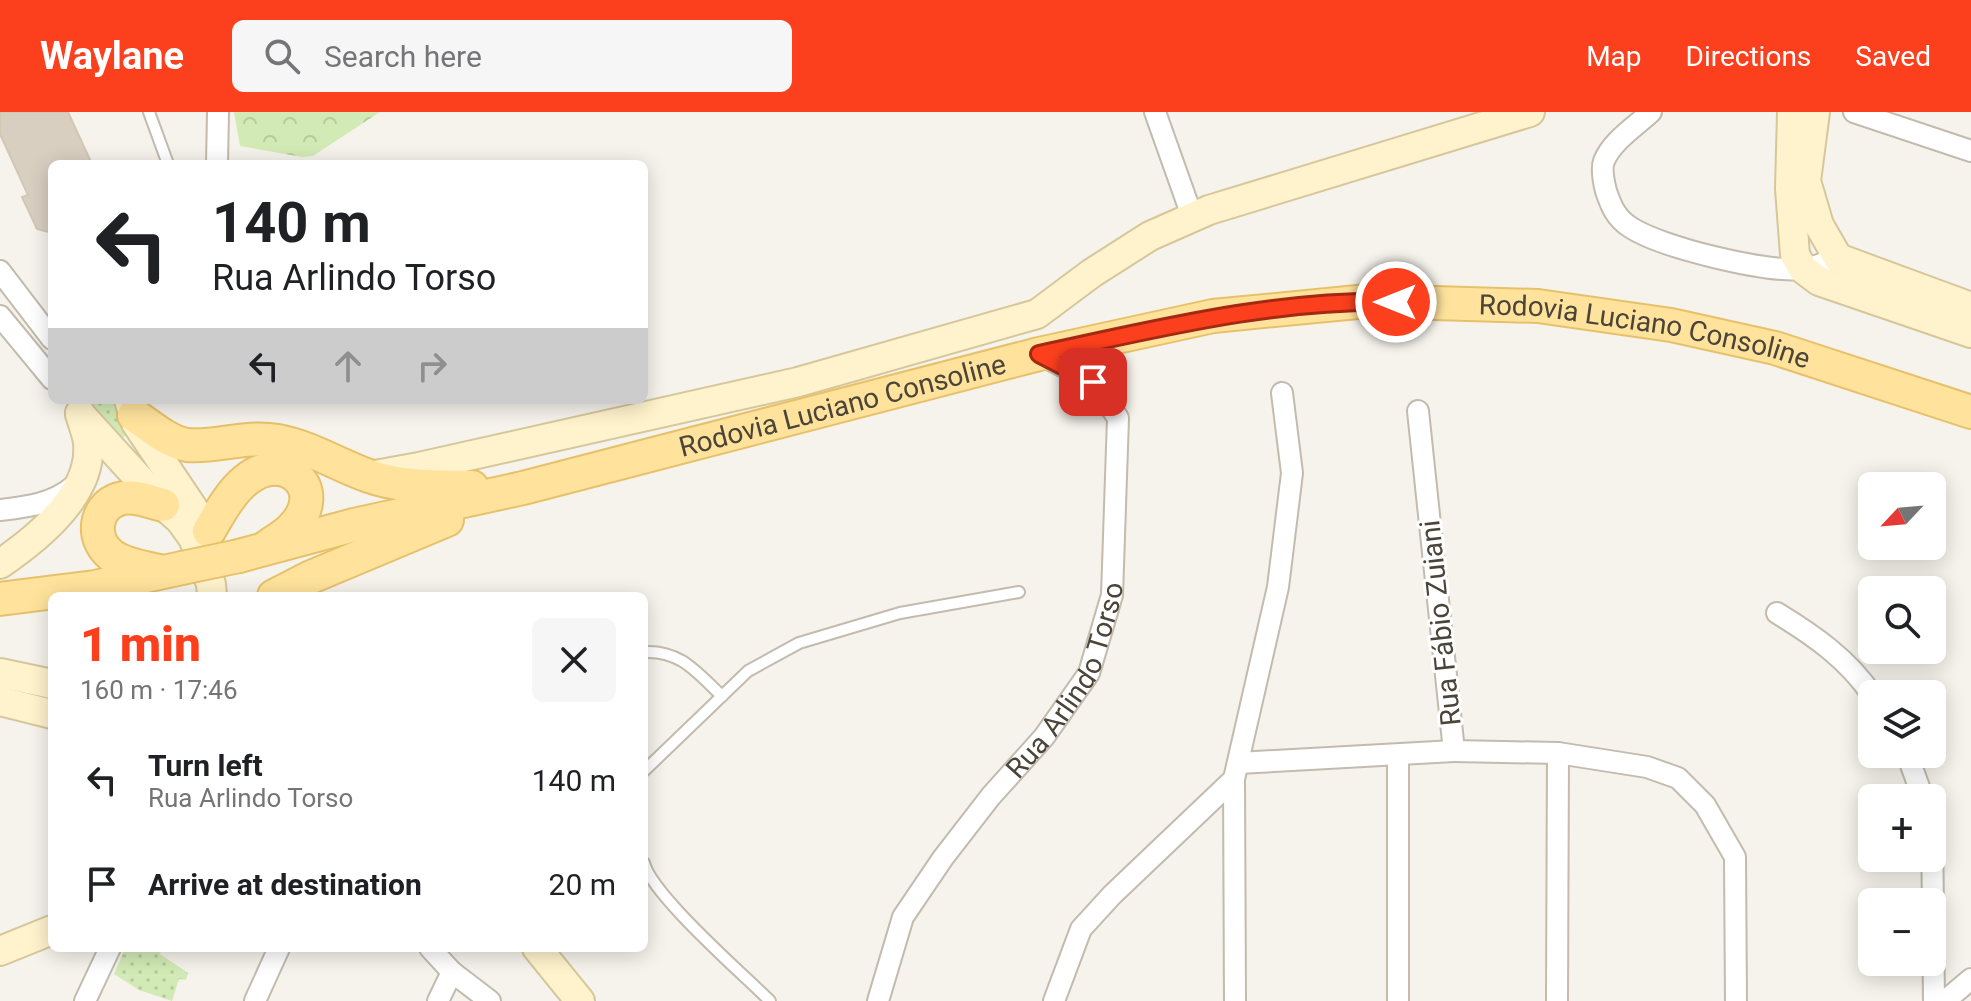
<!DOCTYPE html>
<html lang="en">
<head>
<meta charset="utf-8">
<style>
	:root { --surface:#fff; --page:#f6f6f6; --text:#202124; --muted:#757577; --accent:#fc3f1d }
	body { margin:0; font-family:Roboto,sans-serif; background:var(--page); color:var(--text); height:100vh; display:flex; flex-direction:column; font-size:30px; white-space:nowrap }
	* { box-sizing:border-box; margin:0 }
	p { font-size:26px; color:var(--muted) }
	.icon { flex:none; width:44px; height:44px; fill:none; stroke:currentColor; stroke-width:2; stroke-linecap:round; stroke-linejoin:round }
	.map { position:relative; flex:1; overflow:hidden }
	.side { position:absolute; left:48px; top:480px; width:600px; height:360px; display:flex; flex-direction:column; background:var(--surface); border-radius:12px; box-shadow:0 4px 20px #0003 }
	.side>* { flex:none }
	.top-card { position:absolute; left:48px; top:48px; width:600px; height:244px; border-radius:12px; box-shadow:0 4px 20px #0003; background:#fff; color:var(--text); overflow:hidden }
	.needle { width:52px; rotate:244deg }
	.controls { position:absolute; left:1858px; top:360px; display:grid; gap:16px }
	.controls a { display:grid; place-items:center; width:88px; height:88px; border-radius:12px; background:var(--surface); box-shadow:0 4px 20px #0003; font-size:40px }
	.pin { position:absolute; display:grid; place-items:center; width:68px; height:68px; color:#fff; margin:-34px; border-radius:16px; box-shadow:0 4px 12px #0006 }
	.me { position:absolute; width:88px; margin:-44px; rotate:270deg; stroke-linejoin:round; filter:drop-shadow(0 0 6px #0008) }
	.turn { display:flex; align-items:center; gap:28px; height:168px; padding:0 32px; font-size:36px }
	.turn .icon { width:104px; height:104px; stroke-width:2.5 }
	.turn b { display:block; font-size:56px; line-height:68px }
	.lanes { display:flex; align-items:center; height:76px; padding:0 32px; background:#0003; justify-content:center; gap:40px; direction:ltr }
	.lanes .off { opacity:.35 }
	.round { display:grid; place-items:center; flex:none; width:84px; height:84px; border-radius:12px; background:var(--page) }
	.head { display:flex; align-items:center; justify-content:space-between; height:136px; padding:0 32px }
	h1 { font-size:48px; font-weight:800; line-height:60px; color:var(--accent) }
	ul { padding:0; list-style:none }
	li { display:flex; align-items:center; gap:24px; height:104px; padding:0 32px }
	li div { flex:1 }
	li b { display:block; font-size:30px }
	li em { font-style:normal }
	header { display:flex; align-items:center; gap:48px; box-sizing:border-box; height:112px; padding:0 40px; background:var(--accent); color:#fff }
	header strong { font-size:38px }
	nav { display:flex; gap:44px; margin-inline-start:auto; font-size:28px }
	.search { width:560px; height:72px; background:var(--page); display:flex; align-items:center; gap:20px; box-sizing:border-box; padding:0 28px; border-radius:12px; color:var(--muted); font-size:30px }
	.map>svg:first-child { display:block }
	.grass { fill:url(#grass-dots) }
	.forest { fill:url(#forest-crowns) }
	.building { fill:#d8cfc1; stroke:#d3c7b4; stroke-width:2 }
	.lines { fill:none; stroke-linecap:round; stroke-linejoin:round }
	.lane-casing { stroke:#c2bbae; stroke-width:14 }
	.street-casing { stroke:#c2bbae; stroke-width:24 }
	.secondary-casing { stroke:#d6c79b; stroke-width:32 }
	.primary-casing { stroke:#e6c16a; stroke-width:36 }
	.lane { stroke:#fff; stroke-width:10 }
	.street { stroke:#fff; stroke-width:20 }
	.secondary { stroke:#fff3cd; stroke-width:28 }
	.primary { stroke:#ffe39c; stroke-width:32 }
	.primary-bridge-casing { stroke:#e6c16a; stroke-width:36; stroke-linecap:butt }
	.primary-bridge { stroke:#ffe39c; stroke-width:32 }
	.route-casing { stroke:#a42913; stroke-width:20 }
	.route { stroke:#fc3f1d; stroke-width:14 }
	.labels { text-anchor:middle; stroke-width:6; stroke-linejoin:round; paint-order:stroke }
	.street-label { font-size:28px; fill:#4b4439; stroke:#fff }
</style>
</head>
<body>
<header>
<strong>Waylane</strong>
<div class="search"><svg class="icon" aria-label="search" viewBox="0 0 24 24"><circle cx="10" cy="10" r="6"/><path d="M15 15l6 6"/></svg>Search here</div>
<nav><a>Map</a><a>Directions</a><a>Saved</a></nav>
</header>
<div class="map">
<svg width="1971" height="889" viewBox="0 0 1971 889">
	<defs>
		<pattern id="grass-dots" width="8" height="8" patternUnits="userSpaceOnUse" patternTransform="scale(2)"><rect width="8" height="8" fill="#d2eab5"/><path d="M2 2h.1M6 6h.1" fill="none" stroke="#b6ca9c" stroke-width="1.8" stroke-linecap="round"/></pattern>
		<pattern id="forest-crowns" width="20" height="18" patternUnits="userSpaceOnUse" patternTransform="scale(2)"><rect width="20" height="18" fill="#d2eab5"/><path d="M2 6a3 3 0 1 1 6 0M12 15a3 3 0 1 1 6 0" fill="none" stroke="#b6ca9c"/></pattern>
	</defs>
	<rect width="100%" height="100%" fill="#f6f3ec"/>
	<g class="grass">
		<polygon points="92,288 120,288 128,319 124,325 118,326 90,293"/>
		<polygon points="125,836 162,836 160,842 188,861 186,868 179,867 172,889 139,878 114,862"/>
	</g>
	<polygon class="forest" points="234,0 380,0 313,44 302,45 240,34"/>
	<polygon class="building" points="0,0 68,0 92,52 52,52 52,121 37,117 22,85 28,83 0,22"/>
	<g class="lines">
		<g class="lane-casing">
			<g id="lane">
				<polyline points="149,0 168,52"/>
				<path d="M644,540C681,538 697,561 722,584"/>
				<polyline points="644,659 748,559 799,531 900,501 1019,480"/>
				<path d="M644,751C652,783 743,862 770,889"/>
			</g>
		</g>
		<g class="street-casing">
			<g id="street">
				<polyline points="1155,0 1193,107"/>
				<path d="M1651,0C1636,14 1612,29 1604,49C1601,57 1604,71 1606,79C1611,94 1616,106 1630,115C1660,135 1766,161 1803,157C1814,156 1827,149 1838,146"/>
				<polyline points="1854,0 1971,39"/>
				<polyline points="217,52 218,0"/>
				<polyline points="0,159 52,227"/>
				<polyline points="0,204 52,267"/>
				<polyline points="1418,299 1454,639 1558,641 1647,655 1678,666 1705,693 1735,745 1736,889"/>
				<path d="M0,398C28,395 52,392 74,374"/>
				<path d="M1777,501C1813,523 1848,547 1872,583"/>
				<polyline points="1907,642 1923,686"/>
				<polyline points="1238,651 1454,639"/>
				<polyline points="1932,713 1934,889"/>
				<polyline points="430,836 452,860 490,889"/>
				<polyline points="85,889 110,836"/>
				<polyline points="255,889 279,836"/>
				<polyline points="438,889 452,860"/>
				<path id="s1" d="M878,889L903,805L943,746L991,684L1044,625L1089,561L1112,483L1118,306L1093,270L1039,242"/>
				<polyline points="1054,889 1081,817 1112,783 1234,667"/>
				<polyline points="1235,889 1234,667 1278,475 1292,361 1282,281"/>
				<polyline points="1398,889 1398,643"/>
				<polyline points="1557,889 1558,641"/>
				<polyline points="1945,889 1971,867"/>
			</g>
		</g>
		<g class="secondary-casing">
			<g id="secondary">
				<polyline points="1792,0 1790,77 1795,143 1803,157 1819,169 1971,221"/>
				<polyline points="1815,0 1806,69 1819,113 1838,146 1971,195"/>
				<polyline points="129,288 136,311 207,417"/>
				<polyline points="80,302 163,393 180,408 193,426 211,472 212,484"/>
				<polyline points="375,363 419,355 798,270 1037,202 1092,161 1150,124 1209,98 1530,0"/>
				<path d="M0,452C38,426 93,382 88,331C87,321 82,311 80,301"/>
				<polyline points="0,561 52,572"/>
				<polyline points="0,589 52,602"/>
				<polyline points="537,836 580,889"/>
				<polyline points="0,839 52,818"/>
			</g>
		</g>
		<g class="primary-casing">
			<g id="primary">
				<path d="M134,303C149,313 168,330 187,333C216,336 244,323 278,329C310,335 338,353 369,364C402,376 438,374 472,375"/>
				<path d="M209,419C219,402 230,381 246,368C285,336 329,378 293,415C286,423 276,428 268,434"/>
				<path id="s2" d="M239,444L354,413L523,376L1039,242L1213,204L1368,189L1538,194L1671,213L1775,236L1971,300"/>
				<path d="M159,459C143,455 124,453 111,443C91,427 94,395 119,387C133,382 150,390 163,393"/>
				<polyline points="274,484 311,465 447,408"/>
				<polyline points="0,487 95,475 182,456"/>
			</g>
		</g>
		<use href="#lane" class="lane"/>
		<use href="#street" class="street"/>
		<use href="#secondary" class="secondary"/>
		<use href="#primary" class="primary"/>
		<g class="primary-bridge-casing">
			<polyline id="primary-bridge" points="182,456 239,444"/>
		</g>
		<use href="#primary-bridge" class="primary-bridge"/>
	</g>
	<g class="lines">
		<g class="route-casing">
			<path id="route" d="M1093,270L1039,242C1156,217 1275,187 1396,190"/>
		</g>
		<use href="#route" class="route"/>
	</g>
	<g class="labels">
		<g class="street-label">
			<text dy="10" stroke="none"><textPath href="#s2" startOffset="1438">Rodovia Luciano Consoline</textPath></text>
			<text dy="10" stroke="none"><textPath href="#s2" startOffset="622">Rodovia Luciano Consoline</textPath></text>
			<text transform="translate(1440 511) rotate(-96)" y="10">Rua Fábio Zuiani</text>
			<text dy="10" stroke="none"><textPath href="#s1" startOffset="378">Rua Arlindo Torso</textPath></text>
		</g>
	</g>
</svg>
<div class="controls">
<a><svg class="needle" viewBox="-14 -14 28 28"><path d="M0-13l5 13h-10z" fill="#e53935"/><path d="M0 13l5-13h-10z" fill="#757577"/></svg></a>
<a><svg class="icon" aria-label="search" viewBox="0 0 24 24"><circle cx="10" cy="10" r="6"/><path d="M15 15l6 6"/></svg></a>
<a><svg class="icon" aria-label="layers" viewBox="0 0 24 24"><path d="M12 4l9 5-9 5-9-5zM3 14l9 5 9-5"/></svg></a>
<a>+</a>
<a>−</a>
</div>
<div class="pin" style="left:1093px;top:270px;background:#d93025"><svg class="icon" aria-label="arrive" viewBox="0 0 24 24"><path d="M6 21V4h12l-3 4 3 4H6"/></svg></div>
<svg class="me" style="left:1396px;top:190px" viewBox="-20 -20 40 40"><circle r="17" fill="#fc3f1d" stroke="#fff" stroke-width="3"/><path d="M0-11L8 9 0 5-8 9z" fill="#fff"/></svg>
<div class="top-card">
<div class="turn"><svg class="icon" aria-label="left" viewBox="0 0 24 24"><path d="M17 20v-9H6M10 6l-5 5 5 5"/></svg><div><b>140 m</b>Rua Arlindo Torso</div></div>
<div class="lanes"><svg class="icon" aria-label="left" viewBox="0 0 24 24"><path d="M17 20v-9H6M10 6l-5 5 5 5"/></svg><svg class="icon off" aria-label="ahead" viewBox="0 0 24 24"><path d="M12 20V5M6 11l6-6 6 6"/></svg><svg class="icon off" aria-label="right" viewBox="0 0 24 24"><path d="M7 20v-9h11M14 6l5 5-5 5"/></svg></div>
</div>
<section class="side">
<div class="head"><div><h1>1 min</h1><p>160 m · 17:46</p></div><a class="round"><svg class="icon" aria-label="close" viewBox="0 0 24 24"><path d="M6 6l12 12M18 6L6 18"/></svg></a></div>
<ul>
<li><svg class="icon" aria-label="left" viewBox="0 0 24 24"><path d="M17 20v-9H6M10 6l-5 5 5 5"/></svg><div><b>Turn left</b><p>Rua Arlindo Torso</p></div><em>140 m</em></li>
<li><svg class="icon" aria-label="arrive" viewBox="0 0 24 24"><path d="M6 21V4h12l-3 4 3 4H6"/></svg><div><b>Arrive at destination</b></div><em>20 m</em></li>
</ul>
</section>
</div>
</body>
</html>
